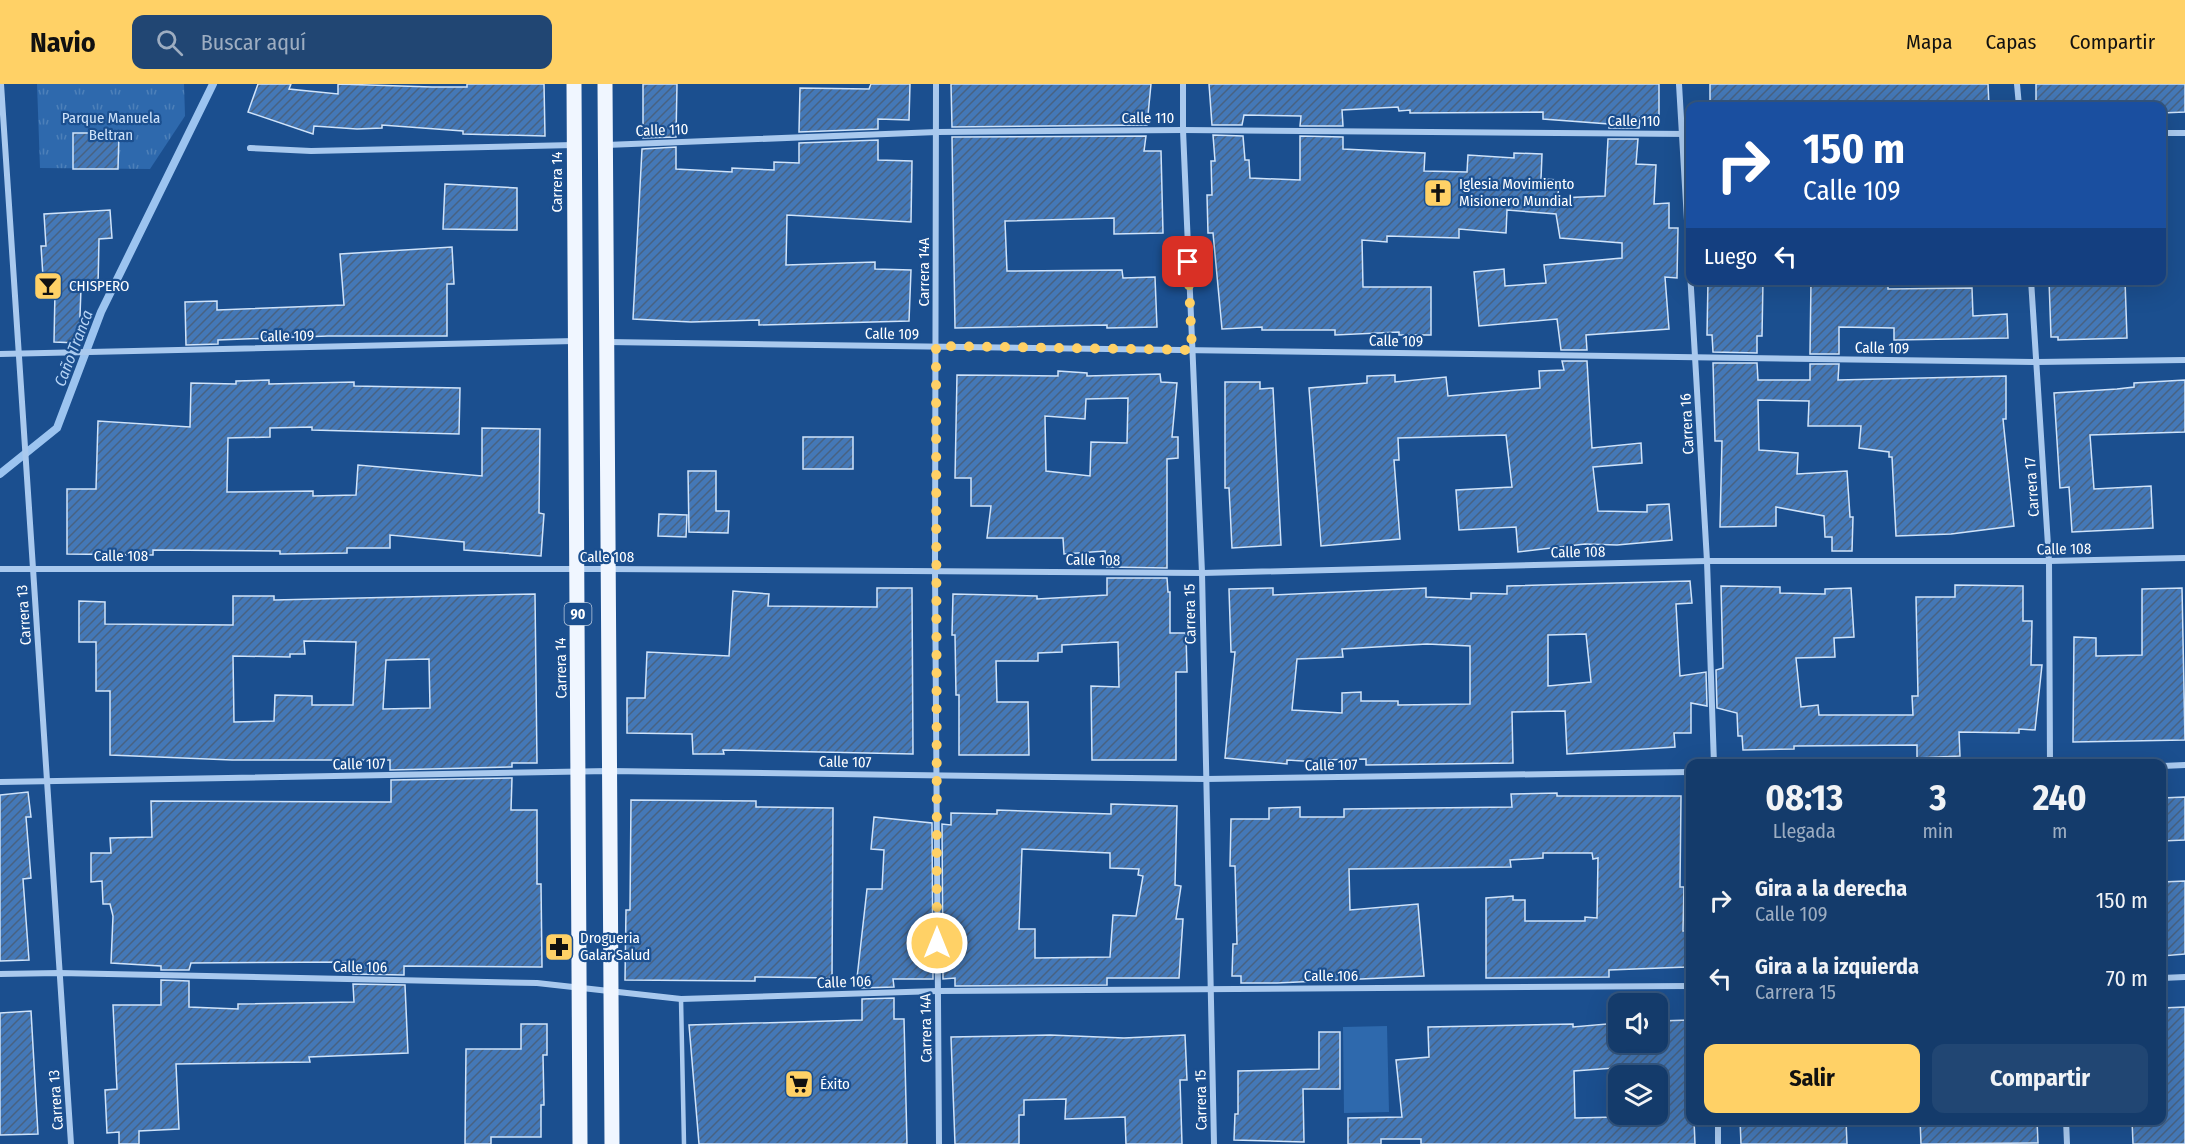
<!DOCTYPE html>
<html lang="es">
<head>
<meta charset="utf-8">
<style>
	:root { --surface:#143b6b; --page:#214673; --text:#f1f3f6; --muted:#9dadc1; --line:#33557e; --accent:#ffd166 }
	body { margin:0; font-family:"Fira Sans Condensed",sans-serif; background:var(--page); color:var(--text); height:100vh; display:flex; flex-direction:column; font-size:22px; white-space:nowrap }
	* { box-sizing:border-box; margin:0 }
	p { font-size:20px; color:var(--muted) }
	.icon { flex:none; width:33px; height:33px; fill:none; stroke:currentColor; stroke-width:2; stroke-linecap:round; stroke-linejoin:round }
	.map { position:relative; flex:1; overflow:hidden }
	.panel { position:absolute; left:1686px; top:675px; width:480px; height:366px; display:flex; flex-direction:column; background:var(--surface); border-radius:12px; box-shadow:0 6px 24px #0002,0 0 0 2px var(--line) }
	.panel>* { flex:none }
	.hud { position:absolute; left:1686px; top:18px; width:480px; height:183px; border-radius:12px; box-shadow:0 6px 24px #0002,0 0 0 2px var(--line); background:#1a4fa0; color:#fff; overflow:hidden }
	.controls { position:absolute; left:1608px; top:909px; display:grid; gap:12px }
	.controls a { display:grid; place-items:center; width:60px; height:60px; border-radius:12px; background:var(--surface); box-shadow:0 6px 24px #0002,0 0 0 2px var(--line); font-size:30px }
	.pin { position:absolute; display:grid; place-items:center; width:51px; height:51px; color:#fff; margin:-26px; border-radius:12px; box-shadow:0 3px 9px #0006 }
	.me { position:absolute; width:66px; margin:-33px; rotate:0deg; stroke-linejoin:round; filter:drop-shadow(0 0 4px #0008) }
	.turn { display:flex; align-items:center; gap:21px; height:126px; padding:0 18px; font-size:27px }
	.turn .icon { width:78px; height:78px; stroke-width:2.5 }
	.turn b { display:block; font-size:42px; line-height:51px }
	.then { display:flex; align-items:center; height:57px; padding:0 18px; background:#0003; gap:12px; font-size:22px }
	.eta { display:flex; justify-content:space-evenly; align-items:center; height:102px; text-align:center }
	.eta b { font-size:36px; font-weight:700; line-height:42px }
	.button { display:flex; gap:12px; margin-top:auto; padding:12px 18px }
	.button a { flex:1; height:69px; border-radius:12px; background:var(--accent); color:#111; font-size:24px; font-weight:700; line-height:69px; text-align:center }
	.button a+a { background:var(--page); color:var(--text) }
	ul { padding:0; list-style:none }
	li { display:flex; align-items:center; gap:18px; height:78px; padding:0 18px }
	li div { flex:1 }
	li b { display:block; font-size:22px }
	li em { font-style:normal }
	header { display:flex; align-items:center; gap:36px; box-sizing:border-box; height:84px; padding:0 30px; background:var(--accent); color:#111 }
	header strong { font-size:28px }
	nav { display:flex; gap:33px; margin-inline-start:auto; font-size:21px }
	.search { width:420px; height:54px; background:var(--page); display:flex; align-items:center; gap:15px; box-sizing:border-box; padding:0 21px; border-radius:12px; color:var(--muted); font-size:22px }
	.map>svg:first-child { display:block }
	.grass { fill:url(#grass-tufts) }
	.garden { fill:#2e69ad }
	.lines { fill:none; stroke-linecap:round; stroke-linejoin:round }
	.stream { stroke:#9cc4f0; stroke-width:8 }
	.building { fill:url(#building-hatch); stroke:#cfe3fa; stroke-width:1.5; fill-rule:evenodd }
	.lane { stroke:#a9c9ee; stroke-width:4.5 }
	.street { stroke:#a9c9ee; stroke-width:6 }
	.primary { stroke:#f0f6ff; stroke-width:15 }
	.route { stroke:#ffd166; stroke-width:10; stroke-dasharray:0 18 }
	.labels { text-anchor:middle; stroke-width:4.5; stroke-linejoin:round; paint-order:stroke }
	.shield { fill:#1b4f8f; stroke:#bbcadd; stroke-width:1.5 }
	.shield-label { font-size:14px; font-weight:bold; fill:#fff }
	.park-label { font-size:15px; fill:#cfe3fa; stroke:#1b4f8f }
	.street-label { font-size:15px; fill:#fff; stroke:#1b4f8f }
	.poi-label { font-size:15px; fill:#fff; stroke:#1b4f8f; text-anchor:start }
	.water-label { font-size:16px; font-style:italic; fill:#b5d3f5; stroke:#1b4f8f }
</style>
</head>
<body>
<header>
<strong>Navio</strong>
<div class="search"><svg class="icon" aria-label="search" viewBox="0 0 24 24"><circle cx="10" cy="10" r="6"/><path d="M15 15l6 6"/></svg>Buscar aquí</div>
<nav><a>Mapa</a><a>Capas</a><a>Compartir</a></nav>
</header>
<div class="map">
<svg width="2185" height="1060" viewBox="0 0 2185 1060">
	<defs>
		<pattern id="grass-tufts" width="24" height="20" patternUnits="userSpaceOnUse" patternTransform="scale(1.5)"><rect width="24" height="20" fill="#2e69ad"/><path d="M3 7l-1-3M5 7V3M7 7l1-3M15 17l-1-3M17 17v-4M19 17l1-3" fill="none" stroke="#4d80b9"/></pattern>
		<pattern id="building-hatch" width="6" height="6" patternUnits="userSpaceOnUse" patternTransform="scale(1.5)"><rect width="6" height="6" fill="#4478b7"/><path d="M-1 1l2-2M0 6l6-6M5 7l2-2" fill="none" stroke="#486282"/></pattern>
	</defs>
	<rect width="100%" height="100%" fill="#1b4f8f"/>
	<polygon class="grass" points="37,0 184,0 185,32 150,85 40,84"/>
	<polygon class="garden" points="1387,942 1389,1028 1344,1029 1343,943"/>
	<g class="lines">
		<polyline class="stream" points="0,390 57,344 101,228 213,0"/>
	</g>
	<g class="building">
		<polygon points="258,0 291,0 289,5 338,10 338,0 432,3 467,3 467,0 544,0 545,52 463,50 463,47 382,41 382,44 357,45 314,42 313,50 248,28"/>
		<polygon points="643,0 677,0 676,53 643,54"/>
		<polygon points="871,0 910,0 909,36 878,35 878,45 799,48 800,4 869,5"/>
		<polygon points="951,0 1151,0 1147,41 952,43"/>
		<polygon points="1209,0 1659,0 1659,33 1640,33 1639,44 1609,44 1609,40 1543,35 1543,28 1410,29 1410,26 1399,27 1398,23 1342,26 1343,42 1300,42 1301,32 1244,31 1242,41 1212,41"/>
		<polygon points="1710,0 1988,0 1989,22 1710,22"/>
		<polygon points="2036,0 2185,0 2185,28 2162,29 2162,22 2036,22"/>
		<polygon points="73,49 119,49 118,85 73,85"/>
		<polygon points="1213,51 1243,52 1245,76 1249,76 1250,94 1300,96 1300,52 1343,53 1343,65 1425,69 1424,87 1467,88 1468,71 1514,74 1514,69 1542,70 1541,95 1559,96 1558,114 1605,112 1608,55 1638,55 1636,80 1656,81 1654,120 1669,119 1669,144 1678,144 1677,194 1665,193 1669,245 1586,251 1587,266 1561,266 1557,235 1479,242 1474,188 1504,185 1505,202 1546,199 1544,181 1622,174 1622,159 1560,154 1556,130 1507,126 1506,149 1459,145 1459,154 1387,152 1387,158 1362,156 1363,203 1431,203 1431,251 1399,251 1399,248 1335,251 1335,246 1262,246 1262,243 1222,245 1213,149 1208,149 1207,111 1212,111 1211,77 1215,77"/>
		<polygon points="1146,52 1144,67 1161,67 1163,149 1114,150 1114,134 1005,137 1007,187 1122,186 1123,194 1155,193 1157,243 1107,244 1107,241 955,244 952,53"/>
		<polygon points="878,56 878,76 912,77 911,138 787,131 786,181 875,178 875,185 911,186 909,237 759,241 759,236 691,238 633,235 642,65 676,63 676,85 732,88 732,84 774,86 774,78 799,79 799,59"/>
		<polygon points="445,100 517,104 517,146 443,145"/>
		<polygon points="110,126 112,154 99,155 98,203 81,204 79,259 54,258 55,207 44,208 41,162 46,162 44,130"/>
		<polygon points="452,163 454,200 447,200 447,252 328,252 218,256 218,260 186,261 185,218 217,217 217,226 344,221 340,170"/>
		<polygon points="1708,196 1763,196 1762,252 1757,252 1757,269 1713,268 1712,251 1707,251"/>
		<polygon points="1811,196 1888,196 1888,205 1972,204 1973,232 2007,230 2008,254 1894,256 1894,244 1839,243 1839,270 1810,270"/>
		<polygon points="2049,196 2125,196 2127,254 2058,256 2058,253 2051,253"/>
		<polygon points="1562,277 1587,277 1592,364 1641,359 1642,379 1593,383 1598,427 1647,428 1647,421 1669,420 1672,456 1617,461 1585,460 1518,468 1516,443 1459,446 1456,406 1512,403 1506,351 1398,354 1399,376 1394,376 1400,455 1321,462 1309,304 1367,299 1367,292 1395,291 1395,298 1446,293 1448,312 1540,304 1539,287 1564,286"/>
		<polygon points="1713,279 1757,279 1758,296 1810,296 1810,280 1839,280 1838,296 2006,292 2006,335 2003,335 2014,442 1951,450 1896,452 1892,373 1889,373 1889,368 1859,364 1861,342 1808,342 1809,317 1758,316 1759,366 1798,369 1797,390 1847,387 1850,433 1853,433 1852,467 1832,467 1832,453 1825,453 1824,432 1776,423 1776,442 1720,443 1722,357 1715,357"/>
		<path d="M1058,287L1087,289V292L1160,290L1161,298L1177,299L1172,353H1178V374L1167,375V484L1107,483L1105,467L1064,470L1063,454H987L991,422H971V394H955L957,291L1058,292ZM1128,314L1127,359L1091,358L1090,392L1046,387L1045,332L1085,335L1086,315Z"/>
		<polygon points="269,296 269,300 354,298 354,302 460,304 459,350 312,346 312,343 270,344 270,353 228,354 227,408 313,407 313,412 356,411 358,381 482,392 482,344 540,345 539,429 544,430 541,472 464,466 464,458 390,451 390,464 347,464 347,469 280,470 280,467 153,466 153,471 67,470 67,405 96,405 98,337 190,343 191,299 236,300 236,297"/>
		<polygon points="2185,296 2185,348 2090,351 2094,405 2151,402 2153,444 2072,448 2069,403 2060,404 2054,309 2117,305 2134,303 2134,299"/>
		<polygon points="1225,298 1260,298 1260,305 1273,304 1281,461 1232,464 1229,404 1225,404"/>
		<rect x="803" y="353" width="50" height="32"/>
		<polygon points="688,387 716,387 716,427 729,427 728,449 689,448"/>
		<polygon points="659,430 687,431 686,453 658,452"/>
		<polygon points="1107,494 1167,494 1168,508 1170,508 1170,549 1186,549 1187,588 1176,588 1176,676 1092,676 1091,602 1119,603 1118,558 1062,561 1062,568 1038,569 1038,577 996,577 997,618 1028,618 1029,671 959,671 959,611 956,611 955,551 952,551 953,510 1037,512 1037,515 1107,511"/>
		<path d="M1690,497L1692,519L1676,520L1680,592L1706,588L1707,622L1691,619V649H1674L1675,663L1567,670L1565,627L1512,628L1513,679L1366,681V675L1320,676L1319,678L1287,676V680L1225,674L1235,568H1231L1229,505L1273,504V511L1426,504V513L1471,515V509L1507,510V502ZM1586,550L1591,598L1548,602V551ZM1427,560L1470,562V620L1398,621V617H1361V608L1342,609V629L1292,626L1297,575L1343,573L1342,565Z"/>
		<polygon points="1955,501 2023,502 2023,537 2032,537 2031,581 2042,581 2035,646 2019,645 2019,649 1959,648 1960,672 1917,674 1917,661 1794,662 1794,665 1743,666 1742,652 1738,652 1737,629 1717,624 1716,586 1723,584 1721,502 1780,503 1780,509 1825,510 1825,505 1851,504 1854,553 1834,554 1835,573 1796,574 1801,623 1818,621 1819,631 1913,631 1912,612 1918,612 1916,513 1955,513"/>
		<polygon points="877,504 912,504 913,670 723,666 724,670 693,670 692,650 627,649 627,614 645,614 647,568 729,572 733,507 769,510 768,522 877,523"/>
		<polygon points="2182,504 2185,656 2073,658 2074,553 2096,554 2096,572 2142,571 2142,505"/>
		<path d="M535,510L537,679H512V683L390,686V676H232L110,671V607H96V558H79V517L105,518V540L233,541V512H274V516ZM304,557L356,558L353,621H312V612L275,611L274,637L234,638L233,572L290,573V570H305ZM429,575L430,624L383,625L386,576Z"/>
		<polygon points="512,694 511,726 537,726 537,800 541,800 542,883 404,882 404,891 353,890 352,878 191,879 189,886 161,886 161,882 111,879 113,832 110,820 103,820 102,797 91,798 91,769 111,769 110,754 152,753 151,717 391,718 391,696"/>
		<polygon points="28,708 31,733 26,733 31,794 23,795 29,876 0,877 0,711"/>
		<polygon points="1557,709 1557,712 1681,712 1680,803 1684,803 1683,847 1685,847 1687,883 1609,886 1609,893 1486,894 1486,814 1513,812 1513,816 1525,816 1525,837 1585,837 1585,833 1597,834 1598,774 1593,775 1592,769 1543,769 1543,774 1510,776 1511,783 1349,785 1350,826 1418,820 1424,892 1277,899 1241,899 1241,892 1232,892 1233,860 1237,860 1235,782 1230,782 1231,735 1269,735 1269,724 1300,723 1300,733 1344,733 1344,725 1512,723 1511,710"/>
		<polygon points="2185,713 2185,756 2162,757 2162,714"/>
		<polygon points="631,716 756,717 756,723 833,724 832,894 755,893 755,897 625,896 626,826 630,826"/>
		<path d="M1111,720L1177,722L1175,801L1181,802L1176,835H1183L1179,894H1107V901L955,902V894L943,895L942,740L951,741V729L997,730V726L1111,730ZM1022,765L1110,769V784L1139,785L1138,791L1143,792L1136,832L1113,831L1110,873L1035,874V845H1019Z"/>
		<polygon points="874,733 932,739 933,895 893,895 894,903 862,904 862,894 857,894 867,805 882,805 884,766 871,765"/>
		<polygon points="2185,797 2185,870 2162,872 2162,798"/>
		<polygon points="161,896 189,897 189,923 238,925 238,920 354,918 353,900 405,901 408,969 309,973 310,978 176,980 179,1045 139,1047 139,1060 119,1060 119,1048 107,1049 105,1006 117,1005 113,921 161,921"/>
		<polygon points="894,914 894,935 904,935 907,1060 699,1060 689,941 862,936 862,915"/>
		<polygon points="2185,923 2185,1060 2133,1060 2132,1036 2162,1036 2162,924"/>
		<polygon points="31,927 38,1050 0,1051 0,929"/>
		<path d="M1690,936V1036H1694L1695,1060H1421V1055H1381V1060H1348V1034L1402,1033L1396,976L1429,973L1428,943L1573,940V943L1618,939V958H1658V937ZM1614,984L1616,1033L1575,1034L1574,987ZM1618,992H1658V1030H1618Z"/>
		<polygon points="521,940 547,940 547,971 543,971 544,1021 541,1021 541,1053 491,1053 491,1060 465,1060 466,965 521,965"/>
		<polygon points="1319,948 1340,948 1340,1005 1303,1005 1304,1058 1234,1056 1235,1030 1238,1030 1238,987 1319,985"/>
		<polygon points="1050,951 1124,954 1185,951 1187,996 1180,996 1182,1060 1126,1060 1125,1033 1065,1035 1066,1015 1024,1016 1024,1031 1019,1031 1019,1060 955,1060 951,953"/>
		<polygon points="1740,1036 1846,1036 1847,1060 1741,1060"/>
		<polygon points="1920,1036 2037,1036 2038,1059 1921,1060"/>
	</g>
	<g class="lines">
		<polyline class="lane" points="681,915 684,1060"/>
		<g class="street">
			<polyline points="1,0 71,1060"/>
			<polyline points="936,0 935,486 939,1060"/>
			<polyline points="1183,0 1183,46 1202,489 1214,1060"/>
			<polyline points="1679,0 1707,477 1714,680"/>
			<polyline points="2017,0 2019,22"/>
			<polyline points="2162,49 2185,49"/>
			<polyline points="606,61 937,48 1183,46 1690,50"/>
			<polyline points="250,64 311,67 574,61"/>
			<polyline points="2031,196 2049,477 2050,680"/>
			<polyline points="607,258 2036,278 2185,276"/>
			<polyline points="0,270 575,257"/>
			<polyline points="0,485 608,485 1202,489 1707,477 2049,477 2185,474"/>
			<polyline points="2162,682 2185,681"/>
			<polyline points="0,698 609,687 1206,695 1690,688"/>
			<polyline points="0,890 59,889 537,899 681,915 938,907 1690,902"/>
			<polyline points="2162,894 2185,893"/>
			<polyline points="1718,1036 1718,1060"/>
			<polyline points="2066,1036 2067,1060"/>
		</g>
		<g class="primary">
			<polyline points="574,0 580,1060"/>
			<polyline points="605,0 612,1060"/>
		</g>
	</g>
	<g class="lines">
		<polyline class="route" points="937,859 936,262 1192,266 1188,178"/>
	</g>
	<defs>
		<g id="church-square" transform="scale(1.5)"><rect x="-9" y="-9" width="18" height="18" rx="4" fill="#ffd166" stroke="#1b4f8f"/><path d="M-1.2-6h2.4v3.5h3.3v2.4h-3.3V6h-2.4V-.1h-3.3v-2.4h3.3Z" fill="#111"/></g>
		<g id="bar-square" transform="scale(1.5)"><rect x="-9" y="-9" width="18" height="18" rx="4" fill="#ffd166" stroke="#1b4f8f"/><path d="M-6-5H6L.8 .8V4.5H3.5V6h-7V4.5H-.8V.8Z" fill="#111"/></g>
		<g id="pharmacy-square" transform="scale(1.5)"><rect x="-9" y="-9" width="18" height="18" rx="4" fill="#ffd166" stroke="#1b4f8f"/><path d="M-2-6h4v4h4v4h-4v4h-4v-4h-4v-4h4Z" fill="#111"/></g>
		<g id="supermarket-square" transform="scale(1.5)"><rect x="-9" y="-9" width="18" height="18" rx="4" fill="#ffd166" stroke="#1b4f8f"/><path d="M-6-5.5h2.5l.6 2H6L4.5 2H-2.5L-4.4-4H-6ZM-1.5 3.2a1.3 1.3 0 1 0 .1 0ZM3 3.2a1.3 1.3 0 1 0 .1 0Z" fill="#111"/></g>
	</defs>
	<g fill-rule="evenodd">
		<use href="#church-square" x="1438" y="109"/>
		<use href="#bar-square" x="48" y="202"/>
		<use href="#pharmacy-square" x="559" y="863"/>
		<use href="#supermarket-square" x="799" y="1000"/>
	</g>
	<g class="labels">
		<rect class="shield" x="564.5" y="519" width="27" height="22" rx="4.5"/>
		<g class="shield-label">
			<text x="578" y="535">90</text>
		</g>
		<g class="park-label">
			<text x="111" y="39">Parque Manuela<tspan x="111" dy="17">Beltran</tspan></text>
		</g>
		<g class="street-label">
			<text x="1148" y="39">Calle 110</text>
			<text x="1634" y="42">Calle 110</text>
			<text transform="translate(662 46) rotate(-2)" y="5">Calle 110</text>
			<text transform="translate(557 98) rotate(-90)" y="5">Carrera 14</text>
			<text transform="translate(924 188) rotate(-90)" y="5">Carrera 14A</text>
			<text transform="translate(892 250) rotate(1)" y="5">Calle 109</text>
			<text transform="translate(287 252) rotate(-1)" y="5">Calle 109</text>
			<text transform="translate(1396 257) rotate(1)" y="5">Calle 109</text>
			<text transform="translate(1882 264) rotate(1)" y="5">Calle 109</text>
			<text transform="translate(1687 340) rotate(-93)" y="5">Carrera 16</text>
			<text transform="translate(2032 403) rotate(-94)" y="5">Carrera 17</text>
			<text transform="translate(2064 465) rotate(-1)" y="5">Calle 108</text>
			<text transform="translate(1578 468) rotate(-1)" y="5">Calle 108</text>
			<text x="121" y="477">Calle 108</text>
			<text x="607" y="478">Calle 108</text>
			<text transform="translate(1093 476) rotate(1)" y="5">Calle 108</text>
			<text transform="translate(1190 530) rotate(-91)" y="5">Carrera 15</text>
			<text transform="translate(24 531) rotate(-94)" y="5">Carrera 13</text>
			<text transform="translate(561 584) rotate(-91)" y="5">Carrera 14</text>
			<text transform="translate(845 678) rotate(1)" y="5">Calle 107</text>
			<text transform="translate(359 680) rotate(-1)" y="5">Calle 107</text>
			<text transform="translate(1331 681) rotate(-1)" y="5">Calle 107</text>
			<text transform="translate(360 883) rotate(1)" y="5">Calle 106</text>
			<text x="1331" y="897">Calle 106</text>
			<text transform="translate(844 898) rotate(-2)" y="5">Calle 106</text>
			<text transform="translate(926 944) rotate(-91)" y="5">Carrera 14A</text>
			<text transform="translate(56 1016) rotate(-94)" y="5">Carrera 13</text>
			<text transform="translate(1201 1016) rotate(-91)" y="5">Carrera 15</text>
		</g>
		<g class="poi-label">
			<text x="1459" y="105">Iglesia Movimiento<tspan x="1459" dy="17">Misionero Mundial</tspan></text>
			<text x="69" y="207">CHISPERO</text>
			<text x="580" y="859">Drogueria<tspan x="580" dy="17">Galar Salud</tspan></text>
			<text x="820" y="1005">Éxito</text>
		</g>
		<g class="water-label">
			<text transform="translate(73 264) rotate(-69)" y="6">Caño Tranca</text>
		</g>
	</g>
</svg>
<div class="controls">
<a><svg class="icon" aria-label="sound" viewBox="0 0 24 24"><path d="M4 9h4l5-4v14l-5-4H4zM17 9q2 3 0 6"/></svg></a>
<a><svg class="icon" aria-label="layers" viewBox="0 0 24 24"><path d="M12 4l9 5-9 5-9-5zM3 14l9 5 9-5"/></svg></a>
</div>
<div class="pin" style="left:1188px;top:178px;background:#d93025"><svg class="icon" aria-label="arrive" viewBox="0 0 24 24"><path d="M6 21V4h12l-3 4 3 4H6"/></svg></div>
<svg class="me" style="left:937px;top:859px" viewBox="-20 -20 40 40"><circle r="17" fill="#ffd166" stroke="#fff" stroke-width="3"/><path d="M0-11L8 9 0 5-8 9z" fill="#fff"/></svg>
<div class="hud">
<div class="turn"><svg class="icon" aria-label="right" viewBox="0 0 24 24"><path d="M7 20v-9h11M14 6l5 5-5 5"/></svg><div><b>150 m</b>Calle 109</div></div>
<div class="then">Luego<svg class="icon" aria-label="left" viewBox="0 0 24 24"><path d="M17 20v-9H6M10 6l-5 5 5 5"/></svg></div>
</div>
<section class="panel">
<div class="eta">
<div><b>08:13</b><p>Llegada</p></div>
<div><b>3</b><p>min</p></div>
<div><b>240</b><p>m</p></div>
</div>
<ul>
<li><svg class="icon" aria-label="right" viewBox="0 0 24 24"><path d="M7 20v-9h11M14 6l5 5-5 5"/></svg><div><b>Gira a la derecha</b><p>Calle 109</p></div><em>150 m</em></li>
<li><svg class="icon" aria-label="left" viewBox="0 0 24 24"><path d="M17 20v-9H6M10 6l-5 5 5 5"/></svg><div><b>Gira a la izquierda</b><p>Carrera 15</p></div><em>70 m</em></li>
</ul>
<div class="button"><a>Salir</a><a>Compartir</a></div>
</section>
</div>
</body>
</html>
